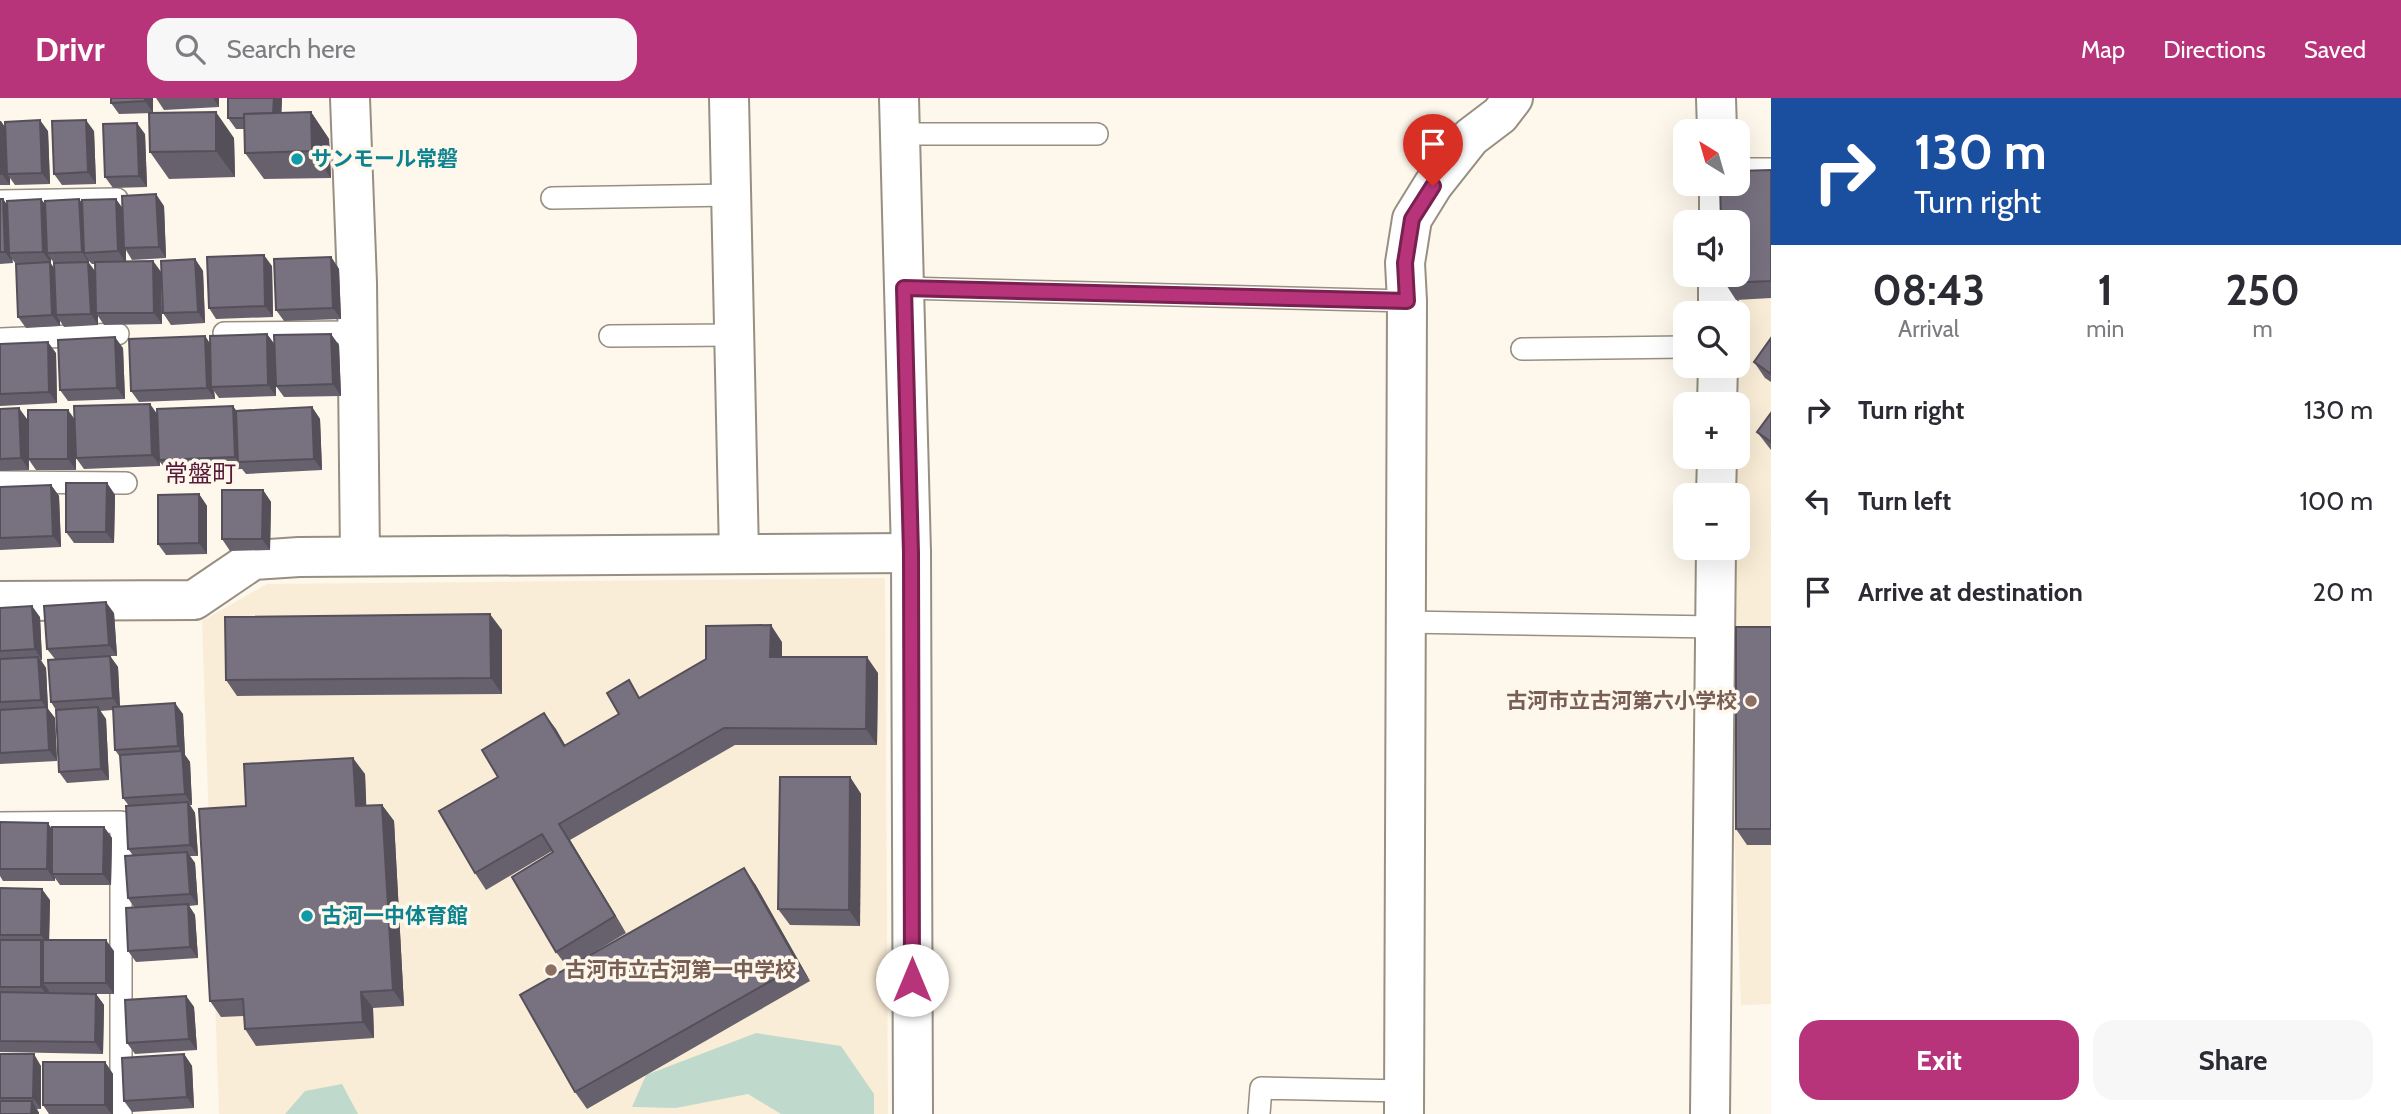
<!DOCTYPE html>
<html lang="en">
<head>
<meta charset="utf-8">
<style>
	:root { --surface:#fff; --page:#f7f7f7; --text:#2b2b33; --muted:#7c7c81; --accent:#b7337a }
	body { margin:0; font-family:Cabin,"Noto Sans JP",sans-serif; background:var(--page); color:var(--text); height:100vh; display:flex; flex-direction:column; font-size:26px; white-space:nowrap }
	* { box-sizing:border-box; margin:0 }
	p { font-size:23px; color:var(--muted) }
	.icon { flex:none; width:38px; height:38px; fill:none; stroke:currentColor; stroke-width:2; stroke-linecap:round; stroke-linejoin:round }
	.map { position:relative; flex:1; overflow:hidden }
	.side { display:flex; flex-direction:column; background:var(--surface); width:630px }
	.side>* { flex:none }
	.hud { background:#1a4fa0; color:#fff; overflow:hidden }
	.needle { width:46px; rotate:323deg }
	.fabs { position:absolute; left:1673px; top:21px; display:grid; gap:14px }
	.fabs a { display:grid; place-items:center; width:77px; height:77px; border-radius:14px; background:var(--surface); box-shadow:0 7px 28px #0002; font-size:35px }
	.pin { position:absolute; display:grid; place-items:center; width:60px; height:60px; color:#fff; margin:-72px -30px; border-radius:50% 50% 50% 0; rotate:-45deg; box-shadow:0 0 7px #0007 }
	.pin .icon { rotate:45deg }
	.me { position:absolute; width:77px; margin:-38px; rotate:0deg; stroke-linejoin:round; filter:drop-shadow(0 0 5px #0008) }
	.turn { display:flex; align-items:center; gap:24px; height:147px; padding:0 28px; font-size:32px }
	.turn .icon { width:91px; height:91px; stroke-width:2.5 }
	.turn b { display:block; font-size:49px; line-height:60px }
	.eta { display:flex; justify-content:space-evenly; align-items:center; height:119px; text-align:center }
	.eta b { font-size:42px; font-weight:700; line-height:49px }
	.cta { display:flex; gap:14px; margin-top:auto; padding:14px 28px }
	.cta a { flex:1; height:80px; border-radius:21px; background:var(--accent); color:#fff; font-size:28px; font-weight:700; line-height:80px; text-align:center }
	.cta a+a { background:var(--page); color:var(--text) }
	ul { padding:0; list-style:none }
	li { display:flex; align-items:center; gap:21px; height:91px; padding:0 28px }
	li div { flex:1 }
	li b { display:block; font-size:26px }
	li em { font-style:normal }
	header { display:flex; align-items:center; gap:42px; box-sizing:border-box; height:98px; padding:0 35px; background:var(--accent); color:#fff }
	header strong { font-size:33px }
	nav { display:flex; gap:38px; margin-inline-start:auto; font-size:24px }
	.search { width:490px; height:63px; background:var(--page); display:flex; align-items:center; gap:18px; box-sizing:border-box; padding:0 24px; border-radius:21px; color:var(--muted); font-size:26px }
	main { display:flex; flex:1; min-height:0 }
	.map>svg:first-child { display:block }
	.built { fill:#faedd7 }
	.green { fill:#bfdacc }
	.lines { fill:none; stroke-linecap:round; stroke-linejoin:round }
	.service-casing { stroke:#978f81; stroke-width:24 }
	.minor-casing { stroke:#978f81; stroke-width:42 }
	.service { stroke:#fff; stroke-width:21 }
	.minor { stroke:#fff; stroke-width:38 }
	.wall { fill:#67616d; fill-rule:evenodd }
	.shaded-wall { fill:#544f59 }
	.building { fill:#78717f; stroke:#544f59; stroke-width:2 }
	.route-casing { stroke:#77214f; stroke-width:18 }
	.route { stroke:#b7337a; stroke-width:12 }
	.culture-dot { fill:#0f9aa8; stroke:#fef7eb; stroke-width:2.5 }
	.education-dot { fill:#8d6e63; stroke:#fef7eb; stroke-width:2.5 }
	.labels { text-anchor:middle; stroke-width:7; stroke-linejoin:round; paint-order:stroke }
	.culture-label { font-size:21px; font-weight:bold; fill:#0d838f; stroke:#fef7eb; text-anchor:start }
	.education-label { font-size:21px; font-weight:bold; fill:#785e54; stroke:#fef7eb; text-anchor:end }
	.quarter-label { font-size:24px; fill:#59193a; stroke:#fef7eb }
</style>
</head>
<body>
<header>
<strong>Drivr</strong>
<div class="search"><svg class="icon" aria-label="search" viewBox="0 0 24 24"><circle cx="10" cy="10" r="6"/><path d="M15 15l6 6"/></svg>Search here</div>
<nav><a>Map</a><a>Directions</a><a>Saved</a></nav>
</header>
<main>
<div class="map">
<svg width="1771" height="1016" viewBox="0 0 1771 1016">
	<rect width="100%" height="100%" fill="#fef7eb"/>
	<g class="built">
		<polygon points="1771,82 1771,906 1741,907 1735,756 1728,450 1738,450 1738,397 1727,397 1726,359 1738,359 1738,306 1724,306 1723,268 1738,268 1738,215 1722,215 1738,177 1738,124"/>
		<polygon points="885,480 888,1016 219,1016 202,523 267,486"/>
	</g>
	<g class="green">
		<polygon points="756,935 841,948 874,996 874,1016 781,1016 748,996 676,1010 632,1009 646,977"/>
		<polygon points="342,986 358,1016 285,1016 305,993"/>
	</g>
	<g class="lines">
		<g class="service-casing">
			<g id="service">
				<polyline points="900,36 1097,36"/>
				<polyline points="1738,71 1771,71"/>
				<polyline points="552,100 731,97"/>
				<polyline points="0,103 117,101"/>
				<polyline points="904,190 1407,203"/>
				<polyline points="224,235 357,234"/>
				<polyline points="610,238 734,237"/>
				<polyline points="0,241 118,236"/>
				<polyline points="1522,251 1685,249"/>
				<polyline points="0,384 126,385"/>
				<polyline points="1404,524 1715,529"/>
				<polyline points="0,725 121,724 121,1016"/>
				<polyline points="1259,1016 1261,990 1404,993"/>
			</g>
		</g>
		<g class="minor-casing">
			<g id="minor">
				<polyline points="350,0 357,185 360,458"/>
				<polyline points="729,0 739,456"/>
				<polyline points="899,0 911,455 913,1016"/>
				<polyline points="1716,0 1717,33"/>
				<polyline points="1719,124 1719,86"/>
				<polyline points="1718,215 1718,177"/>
				<polyline points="1717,306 1718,268"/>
				<polyline points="1716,397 1717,359"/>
				<polyline points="0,503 194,502 253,462 299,459 911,455"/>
				<polyline points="1404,1016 1407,203 1405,165 1412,121 1433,87 1471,39 1500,17 1513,0"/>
				<polyline points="1710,1016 1716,450"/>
			</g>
		</g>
		<use href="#service" class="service"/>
		<use href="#minor" class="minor"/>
	</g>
	<g class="wall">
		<polygon points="111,0 153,0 153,15 119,16 111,5"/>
		<polygon points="156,0 219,0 219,9 164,12"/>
		<polygon points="228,0 282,0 281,15 311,14 329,41 331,80 264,81 245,55 245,31 236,31 228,20"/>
		<polygon points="0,23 6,30 48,33 50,86 15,87 10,80 10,87 0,87"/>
		<polygon points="94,33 96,86 62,87 54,76"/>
		<polygon points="145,36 147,89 113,90 105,79"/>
		<polygon points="234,40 235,79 169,81 150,54"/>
		<polygon points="1771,72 1771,200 1736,202 1725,185"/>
		<path d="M0,101H3L7,107L41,101L45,106L79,101L82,105L123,111L164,108L166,160L132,162L126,152V164L153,163L161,174L162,226L104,227L98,218V227L64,229L60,223V228L26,230L18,219L16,166L12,161L13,165L0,166ZM51,161L54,165V171L50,165ZM89,163L92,166H95V173L89,165Z"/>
		<polygon points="331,159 339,171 341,221 284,223 276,212"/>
		<polygon points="195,161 203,173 205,225 171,227 163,215"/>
		<polygon points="272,168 273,219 216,221 209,210"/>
		<polygon points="267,236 275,247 339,247 341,298 284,299 276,288 276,298 219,300 214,293 215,301 139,304 131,293 205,238 210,246"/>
		<polygon points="1771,240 1771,284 1765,280 1754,264"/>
		<polygon points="0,246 56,255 57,305 0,308"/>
		<polygon points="123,250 125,301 68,303 60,292"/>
		<polygon points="312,309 320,321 322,372 246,376 242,371 167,373 160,364 160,368 84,371 76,360 76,356 76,372 36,372 29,362 29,372 0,373 0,311 27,321 75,321 157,315"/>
		<polygon points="1771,315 1771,352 1757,334"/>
		<polygon points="107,385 115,397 114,445 74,445 66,434"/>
		<polygon points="51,387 59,398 61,449 0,452 0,389"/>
		<polygon points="263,392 271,404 270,452 230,453 222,441"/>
		<polygon points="199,396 207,408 207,456 166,457 158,446"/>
		<polygon points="0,510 40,519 42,562 41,562 46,570 48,611 55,620 57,663 0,666"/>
		<polygon points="114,515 117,558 110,558 118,569 120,609 183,616 185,657 190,664 192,707 190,707 195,715 198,758 190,758 195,765 198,807 189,808 195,817 198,860 136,864 128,853 134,809 128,800 133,757 128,751 129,708 123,700 120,659 115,652 113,612 100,613 106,621 109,682 67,685 59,674 56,612 51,604 55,561 47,551"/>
		<polygon points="1771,529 1771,747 1747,747 1736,731"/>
		<polygon points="502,532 502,596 237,598 226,582"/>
		<polygon points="782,544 782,559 878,575 877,647 735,647 570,742 626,835 571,868 755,786 810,883 587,1011 575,994 568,870 556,854 553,754 552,753 486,792 475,775 498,679 544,615 565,647 619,616 641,599"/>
		<polygon points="365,676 366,708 382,707 394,723 404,908 373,910 374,940 256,948 245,931 244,918 221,919 210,903 246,708"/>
		<polygon points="850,679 861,696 860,828 790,827 778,811"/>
		<polygon points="0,724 52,731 104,729 112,740 111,787 60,787 55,780 55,783 3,783 0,778"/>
		<polygon points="0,790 50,802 49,842 114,853 114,896 88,896 96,896 104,907 103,956 0,954"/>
		<polygon points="186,898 194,909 197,952 135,956 127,945"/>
		<polygon points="0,956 41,968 41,1011 37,1011 39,1015 0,1016"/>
		<polygon points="184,956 192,968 194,1010 132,1014 124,1003"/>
		<polygon points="105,964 113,976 113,1016 49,1016 43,1007"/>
	</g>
	<g class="shaded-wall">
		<polygon points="145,0 153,0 153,15 145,3"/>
		<polygon points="213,0 219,0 219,9"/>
		<polygon points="274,0 282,0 281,31 273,20"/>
		<polygon points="216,14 234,40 235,79 216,53"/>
		<polygon points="311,14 329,41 331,80 312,53"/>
		<polygon points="40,22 48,33 50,86 42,75"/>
		<polygon points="86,22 94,33 96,86 88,74"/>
		<polygon points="1,23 8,34 7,76 10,80 10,87 2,76"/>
		<polygon points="137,25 145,36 147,89 139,78"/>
		<polygon points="156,96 164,108 166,160 159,149"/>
		<polygon points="3,101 11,112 9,155 12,161 13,165 5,154"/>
		<polygon points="41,101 49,112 47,155 51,161 51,165 43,154"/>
		<polygon points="79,101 87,112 84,155 89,163 89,165 82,154"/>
		<polygon points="116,101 124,112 124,150 126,152 126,165 118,153"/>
		<polygon points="264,157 272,168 273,219 265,208"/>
		<polygon points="331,159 339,171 341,221 333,210"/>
		<polygon points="195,161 203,173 205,225 198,214"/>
		<polygon points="153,163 161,174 162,226 154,215"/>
		<polygon points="50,164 58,176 56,217 60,223 60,228 52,217"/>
		<polygon points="88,164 96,175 96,215 98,218 98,227 91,216"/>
		<polygon points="267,236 275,247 276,298 268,287"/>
		<polygon points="331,236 339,247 341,298 333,286"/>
		<polygon points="205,238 213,250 211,289 214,293 215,301 207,290"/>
		<polygon points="115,239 123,250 125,301 117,290"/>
		<polygon points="48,244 56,255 57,305 49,294"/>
		<polygon points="150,306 158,317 159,362 160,368 152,357"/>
		<polygon points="233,308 241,319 238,364 235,359"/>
		<polygon points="312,309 320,321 322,372 314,361"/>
		<polygon points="19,310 27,321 29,372 21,360"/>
		<polygon points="68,312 76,323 76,372 68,361"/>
		<polygon points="107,385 115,397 114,445 106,434"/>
		<polygon points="51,387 59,398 61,449 53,438"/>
		<polygon points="263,392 271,404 270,452 262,441"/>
		<polygon points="199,396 207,408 207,456 199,445"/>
		<polygon points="106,504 114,515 117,558 109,547"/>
		<polygon points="32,508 40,519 42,562 35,551"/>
		<polygon points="490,516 502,532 502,596 491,580"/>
		<polygon points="771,527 782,544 782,575 770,559"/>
		<polygon points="110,558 118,569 120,611 113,600"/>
		<polygon points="38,559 46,570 48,611 55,620 57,663 49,652 47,611 41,602"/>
		<polygon points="867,559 878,575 877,647 866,631"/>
		<polygon points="175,605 183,616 185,657 190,664 192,707 185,696 182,655 178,648"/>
		<polygon points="98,609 106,621 109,682 101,671"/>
		<polygon points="544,615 556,631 575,664 564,648"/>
		<polygon points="353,660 365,676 367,724 356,708"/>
		<polygon points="850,679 861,696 860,828 849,812"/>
		<polygon points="188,704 195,715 198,758 190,747"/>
		<polygon points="382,707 394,723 404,908 393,892"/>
		<polygon points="48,725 55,736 52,776 55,780 55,783 47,771"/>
		<polygon points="559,726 570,742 626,835 615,818"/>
		<polygon points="104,729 112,740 111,787 103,776"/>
		<polygon points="187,754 195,765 198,807 190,796"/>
		<polygon points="744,770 755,786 810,883 799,867"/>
		<polygon points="42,791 50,802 49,849 41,837"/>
		<polygon points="188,806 195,817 198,860 190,849"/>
		<polygon points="41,842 49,853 43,885 49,893 49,900 41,889"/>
		<polygon points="106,842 114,853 114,896 106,885"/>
		<polygon points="361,894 373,910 374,940 363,924"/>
		<polygon points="96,896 104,907 103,956 95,944"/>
		<polygon points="186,898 194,909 197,952 189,941"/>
		<polygon points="34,956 41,968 41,1011 33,1000"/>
		<polygon points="184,956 192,968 194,1010 187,999"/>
		<polygon points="105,964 113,976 113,1016 111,1016 105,1007"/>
		<polygon points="32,1003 39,1015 39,1016 31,1016"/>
	</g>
	<g class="building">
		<polygon points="111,0 145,0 145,3 111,5"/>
		<polygon points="228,0 274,0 273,15 244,16 244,20 228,20"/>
		<polygon points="216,14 216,53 150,54 149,15"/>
		<polygon points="311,14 312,53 245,55 244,16"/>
		<polygon points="40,22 42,75 7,76 5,24"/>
		<polygon points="86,22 88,74 54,76 52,23"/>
		<polygon points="0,23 2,76 0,76"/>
		<polygon points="137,25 139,78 105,79 103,26"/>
		<polygon points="1771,72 1771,183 1725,185 1724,177 1738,177 1738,124 1721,124 1720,86 1738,86 1738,73"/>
		<polygon points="156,96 159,149 124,150 122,98"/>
		<polygon points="0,101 3,101 5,154 0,154"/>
		<polygon points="41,101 43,154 9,155 7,103"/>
		<polygon points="79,101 82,154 47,155 45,103"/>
		<polygon points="116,101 118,153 84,155 82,102"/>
		<polygon points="264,157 265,208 209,210 207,159"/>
		<polygon points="331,159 333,210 276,212 274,161"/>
		<polygon points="195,161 198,214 163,215 161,163"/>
		<polygon points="153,163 154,215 96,215 95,164"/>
		<polygon points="50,164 52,217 18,219 16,166"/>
		<polygon points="88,164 91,216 56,217 54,165"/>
		<polygon points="267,236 268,287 211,289 210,238"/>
		<polygon points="331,236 333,286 276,288 274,237"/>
		<polygon points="205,238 207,290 131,293 129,241"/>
		<polygon points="115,239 117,290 60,292 58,242"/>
		<polygon points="1771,240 1771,276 1754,264"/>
		<polygon points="48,244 49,294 0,296 0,246"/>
		<polygon points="150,306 152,357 76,360 74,308"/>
		<polygon points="233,308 235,359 159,362 157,311"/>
		<polygon points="312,309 314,361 238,364 236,313"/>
		<polygon points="19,310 21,360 0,361 0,311"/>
		<rect x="28" y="312" width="40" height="49"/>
		<polygon points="1771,315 1771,344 1757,334"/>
		<polygon points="66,385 107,385 106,434 66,434"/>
		<polygon points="51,387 53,438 0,440 0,389"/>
		<polygon points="222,392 263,392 262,441 222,441"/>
		<polygon points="199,396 199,445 158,446 158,397"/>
		<polygon points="106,504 109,547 47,551 44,508"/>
		<polygon points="32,508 35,551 0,553 0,510"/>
		<polygon points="490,516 491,580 226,582 225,519"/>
		<polygon points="771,527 770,559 867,559 866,631 724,630 559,726 615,818 556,854 512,779 553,754 542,736 475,775 439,713 498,679 482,652 544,615 564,648 619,616 607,595 629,582 639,600 706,561 706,528"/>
		<rect x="1736" y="529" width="35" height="202"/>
		<polygon points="110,558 113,600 51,604 48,562"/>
		<polygon points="38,559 41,602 0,604 0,561"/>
		<polygon points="175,605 178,648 115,652 113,609"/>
		<polygon points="47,609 49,652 0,655 0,612"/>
		<polygon points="98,609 101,671 59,674 56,612"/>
		<polygon points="182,653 185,696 123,700 120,657"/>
		<polygon points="353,660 356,708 382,707 393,892 361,894 363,924 245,931 243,901 210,903 199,711 246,708 244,666"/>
		<polygon points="780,679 850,679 849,812 778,811"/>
		<polygon points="188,704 190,747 128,751 126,708"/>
		<polygon points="0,724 48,725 47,771 0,771"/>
		<polygon points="52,729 104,729 103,776 52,776"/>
		<polygon points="187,754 190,796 128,800 125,758"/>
		<polygon points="744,770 799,867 575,994 520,897"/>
		<polygon points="0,790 42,791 41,837 0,837"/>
		<polygon points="188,806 190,849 128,853 126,810"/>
		<rect x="0" y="842" width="41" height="47"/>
		<rect x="43" y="842" width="63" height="43"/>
		<polygon points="0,894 96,896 95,944 0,943"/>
		<polygon points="186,898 189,941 127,945 125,902"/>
		<polygon points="0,956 34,956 33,1000 0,1000"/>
		<polygon points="184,956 187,999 124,1003 122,960"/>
		<rect x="43" y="964" width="62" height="43"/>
		<polygon points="0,1003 32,1003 31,1016 0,1016"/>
	</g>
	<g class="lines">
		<g class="route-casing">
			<polyline id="route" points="912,882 911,455 904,190 1407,203 1405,165 1412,121 1433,88"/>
		</g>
		<use href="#route" class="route"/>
	</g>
	<g class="culture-dot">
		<circle cx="297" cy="61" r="7"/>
		<circle cx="307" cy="818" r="7"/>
	</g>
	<g class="education-dot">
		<circle cx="1751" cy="603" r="7"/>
		<circle cx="551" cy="872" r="7"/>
	</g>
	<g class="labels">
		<g class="culture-label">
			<text x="311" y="68">サンモール常磐</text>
			<text x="321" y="825">古河一中体育館</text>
		</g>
		<g class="education-label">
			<text x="1737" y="610">古河市立古河第六小学校</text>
			<text x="565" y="879" text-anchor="start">古河市立古河第一中学校</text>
		</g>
		<g class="quarter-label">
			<text x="200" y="384">常盤町</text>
		</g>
	</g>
</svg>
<div class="fabs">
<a><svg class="needle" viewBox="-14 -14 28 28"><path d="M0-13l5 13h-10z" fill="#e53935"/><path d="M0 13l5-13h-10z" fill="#7c7c81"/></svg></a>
<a><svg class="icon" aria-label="sound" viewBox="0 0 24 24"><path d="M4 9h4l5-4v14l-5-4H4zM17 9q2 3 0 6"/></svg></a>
<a><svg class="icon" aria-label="search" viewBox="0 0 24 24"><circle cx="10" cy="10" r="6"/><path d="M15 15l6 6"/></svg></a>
<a>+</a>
<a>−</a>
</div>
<div class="pin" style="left:1433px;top:88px;background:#d93025"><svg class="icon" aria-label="arrive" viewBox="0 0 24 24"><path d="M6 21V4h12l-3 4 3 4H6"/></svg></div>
<svg class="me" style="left:912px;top:882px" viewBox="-20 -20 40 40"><circle r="19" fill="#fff"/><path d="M0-13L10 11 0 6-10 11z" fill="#b7337a"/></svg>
</div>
<section class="side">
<div class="hud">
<div class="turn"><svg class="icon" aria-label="right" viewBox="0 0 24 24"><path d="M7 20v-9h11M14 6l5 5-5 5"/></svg><div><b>130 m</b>Turn right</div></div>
</div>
<div class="eta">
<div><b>08:43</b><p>Arrival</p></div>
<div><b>1</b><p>min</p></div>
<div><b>250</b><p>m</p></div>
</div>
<ul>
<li><svg class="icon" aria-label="right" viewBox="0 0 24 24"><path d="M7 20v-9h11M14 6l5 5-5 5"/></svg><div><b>Turn right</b></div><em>130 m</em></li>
<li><svg class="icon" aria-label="left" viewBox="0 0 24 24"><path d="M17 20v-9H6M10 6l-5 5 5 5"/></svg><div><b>Turn left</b></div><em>100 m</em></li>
<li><svg class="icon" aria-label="arrive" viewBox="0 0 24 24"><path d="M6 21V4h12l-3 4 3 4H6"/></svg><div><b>Arrive at destination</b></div><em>20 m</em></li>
</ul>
<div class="cta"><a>Exit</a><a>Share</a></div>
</section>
</main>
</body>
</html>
